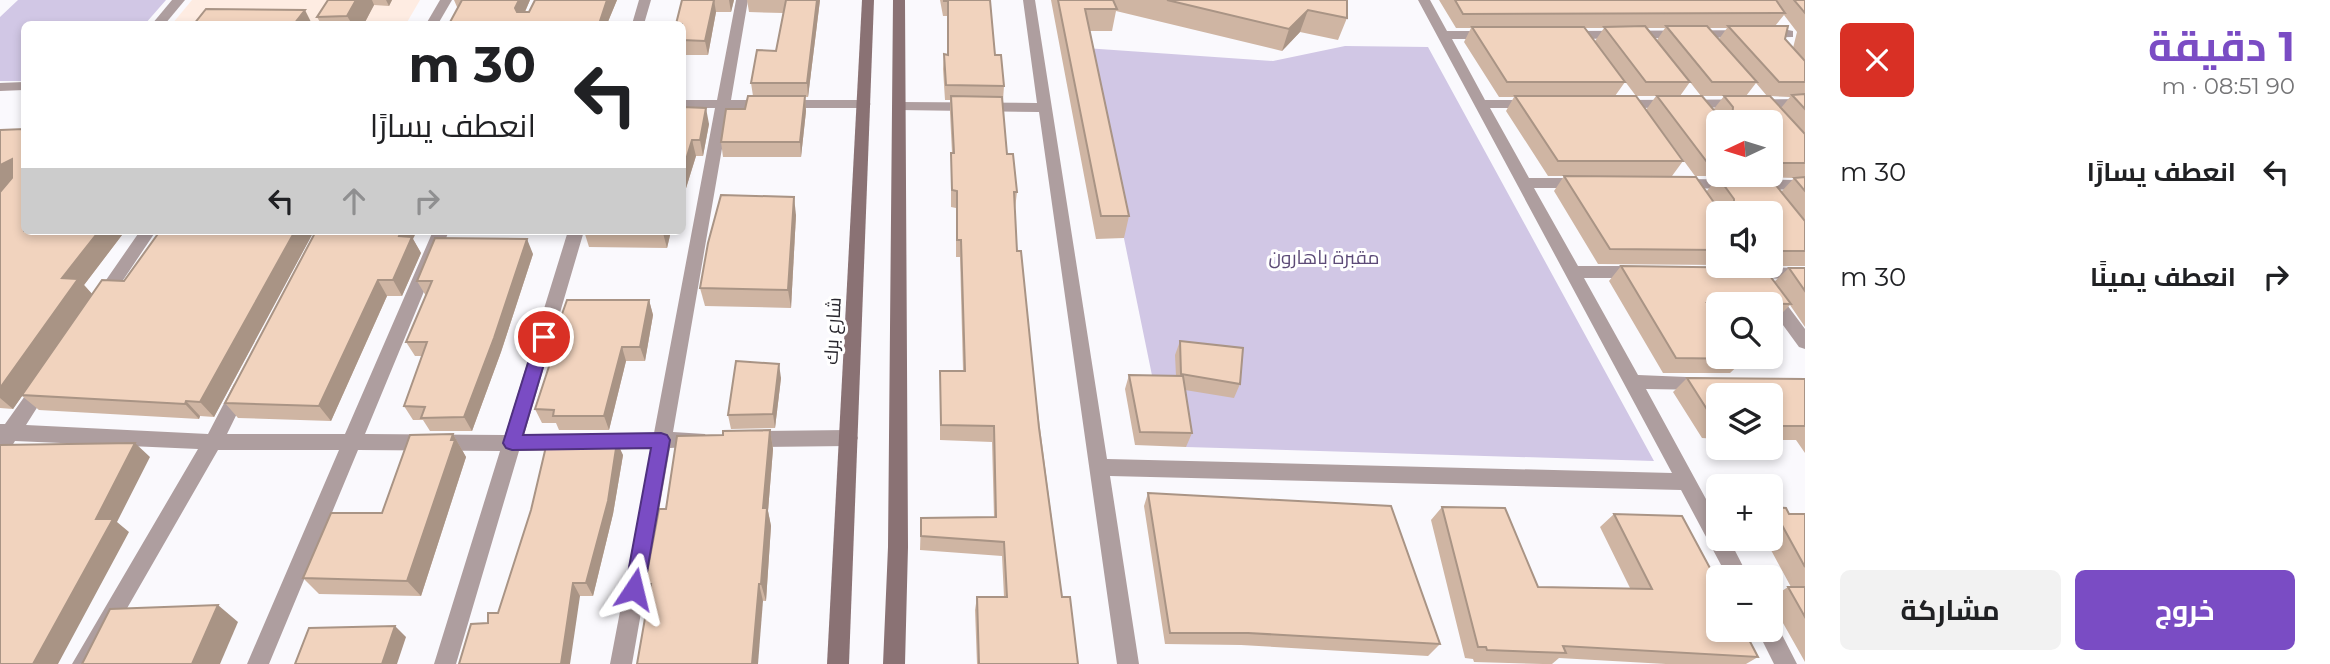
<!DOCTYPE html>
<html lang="ar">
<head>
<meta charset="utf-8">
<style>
	:root { --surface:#fff; --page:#f2f2f2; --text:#202124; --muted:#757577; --accent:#7a4cc4 }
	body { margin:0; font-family:Montserrat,Cairo,sans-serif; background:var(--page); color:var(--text); direction:rtl; height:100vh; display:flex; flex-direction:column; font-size:26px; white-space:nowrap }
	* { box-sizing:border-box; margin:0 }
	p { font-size:23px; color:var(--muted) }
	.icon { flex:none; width:38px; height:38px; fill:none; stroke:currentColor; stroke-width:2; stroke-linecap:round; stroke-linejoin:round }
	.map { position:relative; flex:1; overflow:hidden; direction:ltr }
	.panel { display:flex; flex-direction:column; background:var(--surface); width:525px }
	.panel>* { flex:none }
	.banner { position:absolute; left:21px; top:21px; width:665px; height:214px; border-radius:10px; box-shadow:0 4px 10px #0003; direction:rtl; background:#fff; color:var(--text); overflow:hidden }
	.needle { width:46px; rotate:266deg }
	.controls { position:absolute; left:1706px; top:110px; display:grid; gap:14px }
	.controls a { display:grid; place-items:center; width:77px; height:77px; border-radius:10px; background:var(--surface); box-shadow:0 4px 10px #0003; font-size:35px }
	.pin { position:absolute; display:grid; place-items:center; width:60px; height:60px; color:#fff; margin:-30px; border:4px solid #fff; border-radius:50%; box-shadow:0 2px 7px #0007 }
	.me { position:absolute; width:77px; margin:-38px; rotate:10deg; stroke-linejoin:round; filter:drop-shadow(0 0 5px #0008) }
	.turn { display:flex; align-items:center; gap:24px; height:147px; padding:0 35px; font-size:32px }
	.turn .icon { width:91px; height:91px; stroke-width:2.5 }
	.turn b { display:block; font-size:49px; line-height:60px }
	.lanes { display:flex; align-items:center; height:66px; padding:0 35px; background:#0003; justify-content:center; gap:35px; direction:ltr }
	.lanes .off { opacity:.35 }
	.round { display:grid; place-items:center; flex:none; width:74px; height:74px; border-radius:10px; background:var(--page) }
	.head { display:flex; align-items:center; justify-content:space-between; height:119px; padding:0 35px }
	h1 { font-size:42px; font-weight:700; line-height:52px; color:var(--accent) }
	.cta { display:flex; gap:14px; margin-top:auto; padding:14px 35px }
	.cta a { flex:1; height:80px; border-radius:10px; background:var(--accent); color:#fff; font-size:28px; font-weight:700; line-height:80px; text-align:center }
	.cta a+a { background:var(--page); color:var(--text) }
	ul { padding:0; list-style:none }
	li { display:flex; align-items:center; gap:21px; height:105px; padding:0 35px }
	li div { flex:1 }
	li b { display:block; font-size:26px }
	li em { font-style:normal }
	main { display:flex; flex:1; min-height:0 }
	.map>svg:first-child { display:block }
	.education { fill:#feece2 }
	.green { fill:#d1c7e5 }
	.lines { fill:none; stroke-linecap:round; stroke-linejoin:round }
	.minor { fill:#ae9e9f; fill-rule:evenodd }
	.secondary { fill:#8a7274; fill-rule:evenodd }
	.wall { fill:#cfb5a3; fill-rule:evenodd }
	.shaded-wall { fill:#a99485 }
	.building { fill:#f1d3be; stroke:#a99485; stroke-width:2 }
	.route { fill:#7a4cc4; stroke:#4f317f; stroke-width:2 }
	.labels { text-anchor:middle; stroke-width:6; stroke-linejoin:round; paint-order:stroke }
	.park-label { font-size:19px; fill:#5c4a77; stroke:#fff }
	.street-label { font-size:19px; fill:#28262d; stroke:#fff }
</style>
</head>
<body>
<main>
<section class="panel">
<div class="head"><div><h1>1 دقيقة</h1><p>90 m · 08:51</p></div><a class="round" style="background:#d93025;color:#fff"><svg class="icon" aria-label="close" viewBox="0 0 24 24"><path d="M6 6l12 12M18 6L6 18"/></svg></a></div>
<ul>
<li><svg class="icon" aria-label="left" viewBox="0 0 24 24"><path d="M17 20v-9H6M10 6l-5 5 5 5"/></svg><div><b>انعطف يسارًا</b></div><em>30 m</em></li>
<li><svg class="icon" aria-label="right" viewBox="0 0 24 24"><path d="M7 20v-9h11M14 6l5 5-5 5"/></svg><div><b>انعطف يمينًا</b></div><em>30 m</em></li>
</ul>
<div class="cta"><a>خروج</a><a>مشاركة</a></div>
</section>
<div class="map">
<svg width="1805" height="664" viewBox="0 0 1805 664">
	<rect width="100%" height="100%" fill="#faf9fd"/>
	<polygon class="education" points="192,0 420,0 406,24 172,24"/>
	<g class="green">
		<polygon points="18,0 166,0 145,24 24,24 24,81 0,81 0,17"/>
		<polygon points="1345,46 1428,47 1654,461 1186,447 1183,425 1155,390 1085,48 1273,61"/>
	</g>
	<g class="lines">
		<g class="minor">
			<polygon points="172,0 185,0 165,24 152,24"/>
			<polygon points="440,0 452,0 438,24 426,24"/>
			<polygon points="639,0 651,0 644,24 632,24"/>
			<polygon points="736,0 748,0 731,100 864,100 871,104 864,108 729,108 673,432 705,434 708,440 705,446 670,448 632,664 610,664 651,449 519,451 456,664 434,664 500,451 358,450 269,664 247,664 339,450 218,450 95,664 72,664 198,449 15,441 7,454 0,456 0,424 5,424 37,379 43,377 49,379 52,384 26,425 208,434 234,384 240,382 246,384 249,389 227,434 345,434 433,231 449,231 365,434 505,435 568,231 584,231 524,435 654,433 715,108 682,108 682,100 717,100"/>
			<polygon points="1023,0 1035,0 1107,459 1672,473 1418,0 1430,0 1447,31 1492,31 1499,35 1492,39 1452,39 1485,100 1533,100 1540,104 1533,108 1490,108 1529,178 1582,178 1590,183 1582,188 1534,188 1578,266 1638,266 1646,272 1638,278 1584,278 1638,375 1711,378 1714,383 1711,388 1705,390 1646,389 1718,521 1718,539 1729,539 1749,578 1728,578 1681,490 1110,476 1139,664 1117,664 1039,112 899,110 892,106 899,102 1037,103"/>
			<polygon points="1788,30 1793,31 1793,37 1569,39 1562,35 1569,31"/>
			<polygon points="24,82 24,90 0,91 0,83"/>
			<polygon points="1805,99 1805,107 1620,108 1613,104 1620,100"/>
			<polygon points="1677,179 1805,180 1805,190 1672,188 1669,184"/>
			<polygon points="140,231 156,231 107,304 95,304 92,300 95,296"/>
			<polygon points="1746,267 1805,268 1805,280 1740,277 1738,273 1740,269"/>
			<path d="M1770,288L1776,290L1805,329V349L1799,347C1786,329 1772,311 1762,294L1764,290Z"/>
			<polygon points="848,430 855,432 858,438 855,444 848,446 750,447 743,445 740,439 743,433 750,431"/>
			<polygon points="1771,621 1776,623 1797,664 1774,664 1757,630 1771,630"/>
		</g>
		<g class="secondary">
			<polygon points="862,0 874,0 849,664 827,664"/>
			<polygon points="893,0 905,0 908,547 905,664 883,664 888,547"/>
		</g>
	</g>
	<g class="wall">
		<polygon points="328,0 392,0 389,6 374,5 364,24 321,24 317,17"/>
		<polygon points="454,0 530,0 525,12 617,0 607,24 449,24 458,7 457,7"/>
		<polygon points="682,0 734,0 731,12 716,12 708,55 682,55"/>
		<polygon points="747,0 820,0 808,97 805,97 806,111 801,157 723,157 721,142 745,109 753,96 751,83 776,51 783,13 749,12"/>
		<polygon points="940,0 990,0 995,55 1004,86 1003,100 1002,100 1007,154 1017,192 1015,209 1017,251 1062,597 1078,664 977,664 975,610 977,597 1004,597 1002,556 920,550 921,518 994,517 992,442 940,440 940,371 963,371 960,257 956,257 956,208 951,207 951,153 952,153 950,113 950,100 945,100 943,69 944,54 947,55 947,16 943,16"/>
		<polygon points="1051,0 1347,0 1347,18 1338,40 1300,32 1282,51 1116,11 1112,31 1090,31 1129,216 1124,238 1096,239"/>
		<path d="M1439,0H1805V266H1771V214H1718V265L1598,264L1554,191L1564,176L1706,192L1718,177L1781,192L1794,178L1768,177L1766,175H1771V122H1718V175H1749L1748,176H1695L1659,127L1683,161L1672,176H1548L1506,111L1514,97H1499L1464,42L1471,28H1456ZM1784,15L1797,32L1793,48L1775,26ZM1585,28H1604L1595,41ZM1647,28H1665L1657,40ZM1709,28H1727L1719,39ZM1596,43L1636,96H1656L1646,110L1615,96L1625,82ZM1690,82L1701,96H1680ZM1756,83L1767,96H1746ZM1702,96H1724L1713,110ZM1770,96L1790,97L1781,108Z"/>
		<polygon points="682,107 709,124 703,156 696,156 682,201"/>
		<polygon points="0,130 24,231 138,231 134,235 122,235 84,285 92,294 124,281 157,235 153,231 314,231 214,417 200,416 199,419 39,410 22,396 13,409 0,408"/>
		<polygon points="796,215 791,308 705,306 700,288"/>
		<polygon points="584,231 671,231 667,248 589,247"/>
		<polygon points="413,239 421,253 402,296 387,296 331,421 238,418 225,403"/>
		<polygon points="533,254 501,352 472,431 430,431 423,420 413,420 404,406 422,356 415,356 406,342 426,296 417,281"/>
		<polygon points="1621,266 1774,282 1789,268 1805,268 1805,327 1790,305 1776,319 1771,319 1771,304 1718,304 1718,318 1717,318 1745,359 1730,373 1663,373 1609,281"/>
		<polygon points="649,300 653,315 645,361 626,361 609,430 559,430 556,423 542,423 535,409 554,351 551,345"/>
		<polygon points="1180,341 1240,384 1234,398 1185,390 1192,433 1186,447 1135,445 1125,389 1129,375 1176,376 1175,355"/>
		<polygon points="781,378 775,428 731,429 728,415"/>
		<polygon points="1687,378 1805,379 1805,453 1796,440 1771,440 1771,396 1718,396 1718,439 1702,438 1673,392"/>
		<polygon points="770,430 773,449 768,511 771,526 766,601 649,593 645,584 666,509"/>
		<polygon points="453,434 466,457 421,596 319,594 303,578 382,513"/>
		<polygon points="598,437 600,442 623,455 613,514 593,596 580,596 488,623 498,613"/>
		<polygon points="1148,493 1440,644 1428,656 1241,645 1165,644 1144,506"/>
		<polygon points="1442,507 1538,587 1630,588 1600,527 1614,514 1758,657 1746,664 1666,664 1559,658 1552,664 1543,664 1474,662 1473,659 1465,658 1431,520"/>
		<polygon points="1772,507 1789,514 1805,514 1805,662 1771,602 1771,598 1788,587 1791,587 1765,539 1771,539 1771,508"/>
	</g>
	<g class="shaded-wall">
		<polygon points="356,0 372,0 374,5 364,24 352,24 347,16"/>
		<polygon points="386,0 392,0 389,6"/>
		<polygon points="519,0 530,0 520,23 515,8"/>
		<polygon points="607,0 617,0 607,24 599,24"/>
		<polygon points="714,0 716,12 708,55 705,41"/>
		<polygon points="729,0 734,0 731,12"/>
		<polygon points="817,0 820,0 808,97 807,83"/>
		<polygon points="305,10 312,24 294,24"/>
		<polygon points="1308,10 1300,32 1282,51 1289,29"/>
		<polygon points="805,96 806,111 801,157 800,142"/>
		<polygon points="706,108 709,124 703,156 700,140"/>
		<polygon points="692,140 696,156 682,201 682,173"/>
		<polygon points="12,159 24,174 0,202 0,165"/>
		<polygon points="794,197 796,215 791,308 788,290"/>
		<polygon points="99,231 118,231 122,235 84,285 93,295 13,409 0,398 0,388 62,278"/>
		<polygon points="130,231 138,231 134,235"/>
		<polygon points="295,231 314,231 214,417 200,402"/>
		<polygon points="401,231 417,231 413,239 421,253 402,296 393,280 399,236"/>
		<polygon points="664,231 671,231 667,248 663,233"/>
		<polygon points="527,239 533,254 501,352 472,431 464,417"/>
		<polygon points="378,280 387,296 331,421 319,406"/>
		<polygon points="649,300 653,315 645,361 640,347"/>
		<polygon points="622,347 626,361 609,430 604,416"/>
		<polygon points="779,364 781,378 775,428 773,414"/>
		<polygon points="186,401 200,416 199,419 185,404"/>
		<polygon points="770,430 773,449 768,511 771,526 766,601 761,584 763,508"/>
		<polygon points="453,434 466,457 421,596 407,581"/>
		<polygon points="617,442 623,455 613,514 593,596 586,583"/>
		<polygon points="135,443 150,457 117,522 129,532 58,664 33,664 96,519"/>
		<polygon points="573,583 580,596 570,664 561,664"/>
		<polygon points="759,584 763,601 758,664 752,664"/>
		<polygon points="218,605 238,622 220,664 192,664"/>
		<polygon points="395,626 406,637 397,664 382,664"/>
	</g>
	<g class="building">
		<polygon points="328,0 356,0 347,16 317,17"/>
		<polygon points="462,0 519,0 515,8 517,12 529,12 535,0 607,0 599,24 449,24"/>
		<polygon points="682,0 714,0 705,41 682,40 682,24 676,24"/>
		<polygon points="786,0 817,0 807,83 751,83 757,50 776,51"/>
		<polygon points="944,0 990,0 995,55 1001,55 1004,86 946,85 944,54 948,55 948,1 944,1"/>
		<polygon points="1058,0 1113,0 1117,9 1085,9 1129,216 1101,216"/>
		<polygon points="1167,0 1347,0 1347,18 1308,10 1289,29"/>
		<polygon points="1455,0 1776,0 1785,13 1463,14"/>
		<polygon points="1794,0 1805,0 1805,13"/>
		<polygon points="206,9 305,10 294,24 194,24"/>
		<polygon points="1645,26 1690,82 1646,82 1604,27"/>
		<polygon points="1666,26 1707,26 1757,82 1712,82"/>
		<polygon points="1728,26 1788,26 1785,39 1805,61 1805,82 1779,82"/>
		<polygon points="1472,27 1584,27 1625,82 1507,82"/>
		<polygon points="1805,94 1805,109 1792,95"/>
		<polygon points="748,96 805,96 800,142 721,142 726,109 745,109"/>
		<polygon points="951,96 1002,97 1007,154 1013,154 1017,192 1014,192 1017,251 1021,251 1039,428 1062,597 1070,597 1078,664 979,664 977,597 1007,597 1004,542 921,536 921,518 996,517 994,426 941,425 940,371 965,371 961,240 957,240 957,191 952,190 951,153 954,153"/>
		<polygon points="1515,96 1636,96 1683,161 1558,161"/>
		<polygon points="1657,96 1702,96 1723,121 1726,122 1718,122 1718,162 1707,162"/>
		<polygon points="1724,96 1770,96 1805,134 1805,163 1781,163 1776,158 1771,158 1771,122 1731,122 1732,121 1733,107"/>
		<polygon points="682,107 706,108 700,140 692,140 682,173"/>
		<polygon points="24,129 24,231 99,231 62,278 78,279 0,388 0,192 12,178 12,159 0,165 0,130"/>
		<polygon points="1564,176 1696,177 1722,214 1718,214 1718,250 1610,249"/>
		<polygon points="1718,177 1770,178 1805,221 1805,251 1771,251 1771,214 1734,214 1734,199"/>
		<polygon points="1805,177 1805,191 1794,178"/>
		<polygon points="721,195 794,197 788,290 700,288 708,243"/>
		<polygon points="160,231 295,231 200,402 186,401 185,404 22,395 102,280 124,281"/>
		<polygon points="316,231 401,231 399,236 412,237 393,280 378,280 319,406 225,403"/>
		<polygon points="590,231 664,231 663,233"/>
		<polygon points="435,238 527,239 494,338 464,417 421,418 425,407 404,406 427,342 406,342 432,281 417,281"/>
		<polygon points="1621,266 1764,268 1791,304 1707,303 1718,320 1718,357 1744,357 1745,359 1676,358"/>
		<polygon points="1789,268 1805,268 1805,291"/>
		<polygon points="567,300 649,300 640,347 622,347 604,416 553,416 554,410 535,409 556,345 551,345"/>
		<polygon points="1180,341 1243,348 1240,384 1181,374"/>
		<polygon points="736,361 779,364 773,414 728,415"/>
		<polygon points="1129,375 1183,376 1192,433 1140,432"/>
		<polygon points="1687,378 1805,379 1805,426 1771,426 1771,396 1718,396 1718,425 1717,425"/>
		<polygon points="770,430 763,508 767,508 761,584 759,584 752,664 637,664 651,584 645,584 659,509 666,509 677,436 723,435 723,431"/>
		<polygon points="453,434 451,440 455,440 407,581 303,578 331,513 382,513 410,435"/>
		<polygon points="598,437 597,442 617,442 608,501 586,583 573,583 561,664 459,664 471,624 488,623 488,613 498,613 531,510 548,438"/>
		<polygon points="135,443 96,519 113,519 33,664 0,664 0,445"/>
		<polygon points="1148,493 1391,506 1440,644 1248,633 1170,633"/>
		<polygon points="1442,507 1505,508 1538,587 1652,589 1614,514 1682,516 1718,583 1718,630 1744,630 1758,657 1563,646 1566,653 1487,650 1486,647 1478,647"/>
		<polygon points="1772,507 1786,508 1789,514 1805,514 1805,567"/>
		<polygon points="1788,587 1805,587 1805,617"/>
		<polygon points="218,605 192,664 82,664 110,609"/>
		<polygon points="395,626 382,664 295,664 309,628"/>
	</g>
	<polygon class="route" points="544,331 552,337 523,435 661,433 667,435 670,440 644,589 641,596 634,598 627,596 625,589 651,448 512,450 506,448 503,443 536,337"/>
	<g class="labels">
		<g class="park-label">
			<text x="1324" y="264">مقبرة باهارون</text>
		</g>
		<g class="street-label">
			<text transform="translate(832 331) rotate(-87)" y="7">شارع برك</text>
		</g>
	</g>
</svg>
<div class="controls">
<a><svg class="needle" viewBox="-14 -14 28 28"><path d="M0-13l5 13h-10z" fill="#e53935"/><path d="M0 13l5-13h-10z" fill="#757577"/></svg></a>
<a><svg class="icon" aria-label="sound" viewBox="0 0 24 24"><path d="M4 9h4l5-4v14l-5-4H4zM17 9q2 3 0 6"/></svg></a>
<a><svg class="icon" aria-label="search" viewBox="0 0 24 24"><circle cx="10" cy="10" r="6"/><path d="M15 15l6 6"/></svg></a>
<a><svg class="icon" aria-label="layers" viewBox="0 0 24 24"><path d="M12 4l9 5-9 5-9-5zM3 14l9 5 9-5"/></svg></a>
<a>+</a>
<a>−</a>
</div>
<div class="pin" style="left:544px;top:337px;background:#d93025"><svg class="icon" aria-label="arrive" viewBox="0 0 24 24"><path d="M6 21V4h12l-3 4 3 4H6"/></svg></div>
<svg class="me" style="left:634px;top:589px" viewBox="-20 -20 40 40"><path d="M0-17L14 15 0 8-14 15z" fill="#7a4cc4" stroke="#fff" stroke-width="4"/></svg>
<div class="banner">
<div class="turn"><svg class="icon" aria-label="left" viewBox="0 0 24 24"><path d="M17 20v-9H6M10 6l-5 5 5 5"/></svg><div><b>30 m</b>انعطف يسارًا</div></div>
<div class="lanes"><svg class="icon" aria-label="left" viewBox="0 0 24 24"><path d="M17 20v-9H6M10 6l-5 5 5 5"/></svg><svg class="icon off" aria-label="ahead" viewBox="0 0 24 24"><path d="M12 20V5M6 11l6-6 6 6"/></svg><svg class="icon off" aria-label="right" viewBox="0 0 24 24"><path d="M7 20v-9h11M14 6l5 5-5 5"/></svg></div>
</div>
</div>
</main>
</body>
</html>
